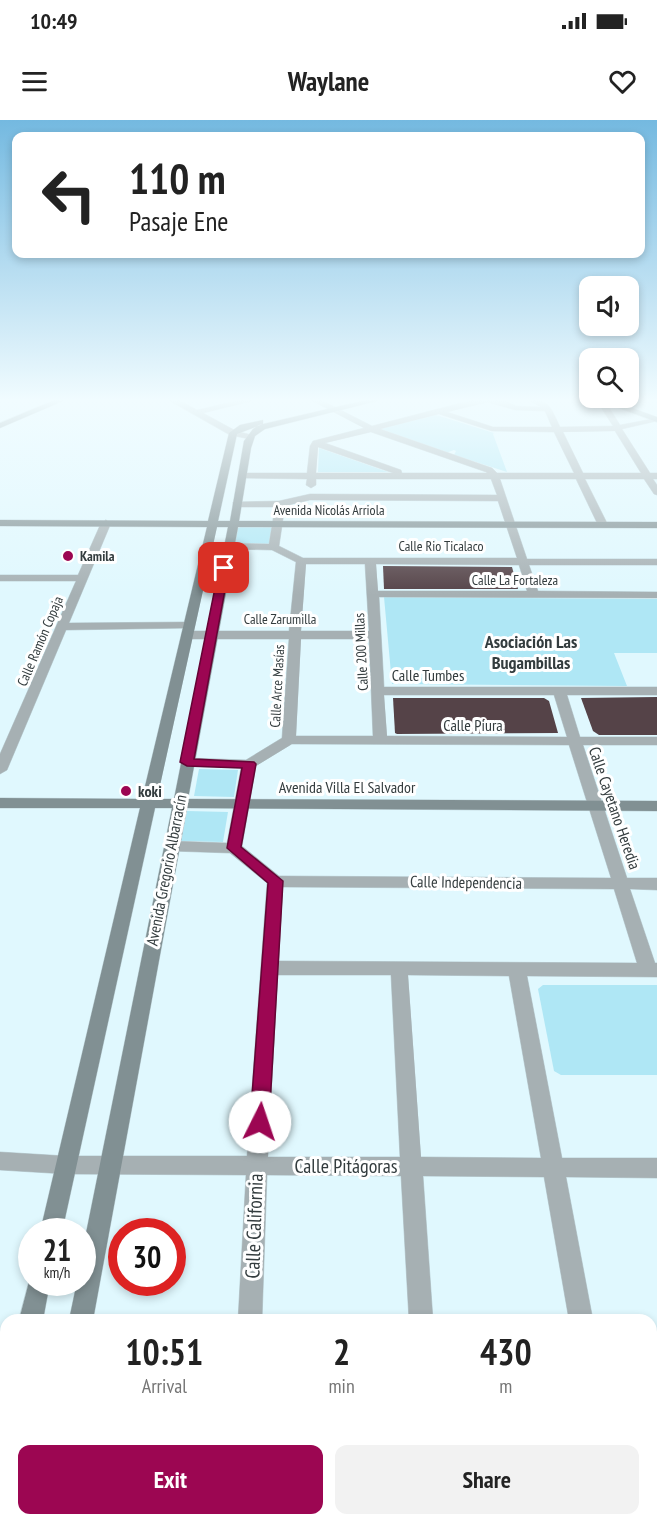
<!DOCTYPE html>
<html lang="en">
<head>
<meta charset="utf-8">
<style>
	:root { --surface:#fff; --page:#f2f2f2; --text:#222; --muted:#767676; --accent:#9c0652 }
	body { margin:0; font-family:"PT Sans Narrow",sans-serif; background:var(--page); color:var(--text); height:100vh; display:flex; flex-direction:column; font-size:22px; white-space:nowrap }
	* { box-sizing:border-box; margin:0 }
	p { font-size:20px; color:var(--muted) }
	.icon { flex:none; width:33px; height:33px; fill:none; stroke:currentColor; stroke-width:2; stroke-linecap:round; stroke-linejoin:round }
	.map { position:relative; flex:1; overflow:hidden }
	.drawer { position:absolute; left:0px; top:1194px; width:657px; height:212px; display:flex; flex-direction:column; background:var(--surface); border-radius:18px 18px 0 0; box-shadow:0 3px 9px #0003 }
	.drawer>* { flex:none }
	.top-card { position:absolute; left:12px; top:12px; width:633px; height:126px; border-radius:12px; box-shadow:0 3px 9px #0003; background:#fff; color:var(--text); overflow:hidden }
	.tools { position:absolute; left:579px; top:156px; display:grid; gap:12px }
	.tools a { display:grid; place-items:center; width:60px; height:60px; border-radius:12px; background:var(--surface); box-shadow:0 3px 9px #0003; font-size:30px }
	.speed { position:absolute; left:18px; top:1098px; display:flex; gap:12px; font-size:30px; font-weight:700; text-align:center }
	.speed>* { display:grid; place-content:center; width:78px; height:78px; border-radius:50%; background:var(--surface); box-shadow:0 3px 9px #0003; line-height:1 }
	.speed small { font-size:15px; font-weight:400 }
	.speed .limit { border:9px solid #d22; background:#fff; color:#111 }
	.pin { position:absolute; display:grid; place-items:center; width:51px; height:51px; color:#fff; margin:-26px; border-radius:12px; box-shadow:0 3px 9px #0006 }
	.me { position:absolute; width:66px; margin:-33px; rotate:4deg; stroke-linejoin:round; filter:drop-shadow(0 0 4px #0008) }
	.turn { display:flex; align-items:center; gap:21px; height:126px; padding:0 18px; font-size:27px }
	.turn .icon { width:78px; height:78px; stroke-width:2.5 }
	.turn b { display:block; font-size:42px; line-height:51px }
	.eta { display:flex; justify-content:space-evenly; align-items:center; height:102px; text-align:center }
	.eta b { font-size:36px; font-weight:700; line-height:42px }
	.action { display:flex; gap:12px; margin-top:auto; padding:12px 18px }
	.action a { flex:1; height:69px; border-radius:12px; background:var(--accent); color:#fff; font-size:24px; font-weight:700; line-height:69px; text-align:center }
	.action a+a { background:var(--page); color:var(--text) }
	.status { display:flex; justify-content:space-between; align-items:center; height:42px; padding:0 30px; background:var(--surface); direction:ltr }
	.status svg { height:16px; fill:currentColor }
	header { display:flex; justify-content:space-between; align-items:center; height:78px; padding:0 18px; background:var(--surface); font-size:27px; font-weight:700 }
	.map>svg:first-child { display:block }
	.green { fill:#afe7f5 }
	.building { fill:#554348 }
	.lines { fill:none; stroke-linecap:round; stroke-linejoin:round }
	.street-casing { stroke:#bdd2d8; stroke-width:1 }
	.secondary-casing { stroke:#bdd2d8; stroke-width:1 }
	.street { fill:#a6b0b3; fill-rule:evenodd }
	.secondary { fill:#819093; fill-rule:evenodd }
	.route { fill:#9c0652; stroke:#650435; stroke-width:1.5 }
	.poi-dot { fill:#9c0652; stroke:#fff; stroke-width:2 }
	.labels { text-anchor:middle; stroke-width:6; stroke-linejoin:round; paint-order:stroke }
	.far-street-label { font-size:14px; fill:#333c3e; stroke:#fff }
	.far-poi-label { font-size:14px; font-weight:bold; fill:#333c3e; stroke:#fff; text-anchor:start }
	.street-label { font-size:16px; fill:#333c3e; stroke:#fff }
	.poi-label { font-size:16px; font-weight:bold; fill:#333c3e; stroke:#fff; text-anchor:start }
	.neighbourhood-label { font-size:18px; font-weight:bold; fill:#333c3e; stroke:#fff }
	.near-street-label { font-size:20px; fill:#333c3e; stroke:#fff }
</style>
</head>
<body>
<div class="status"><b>10:49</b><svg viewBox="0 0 49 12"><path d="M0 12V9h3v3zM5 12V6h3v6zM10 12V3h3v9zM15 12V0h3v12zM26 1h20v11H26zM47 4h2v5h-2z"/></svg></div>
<header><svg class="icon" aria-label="menu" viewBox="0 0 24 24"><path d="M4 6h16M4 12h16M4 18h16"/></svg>Waylane<svg class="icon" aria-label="heart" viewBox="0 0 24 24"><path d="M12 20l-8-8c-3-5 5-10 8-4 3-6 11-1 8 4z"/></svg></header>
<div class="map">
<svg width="657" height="1405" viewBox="0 0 657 1405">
	<rect width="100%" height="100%" fill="#e0f8fe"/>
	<g class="green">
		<polygon points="436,295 494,313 493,314 507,352 454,335 456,331 454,330 446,333 379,309"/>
		<polygon points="319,328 388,352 318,352"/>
		<polygon points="243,406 274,406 271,424 234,424 236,409"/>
		<polygon points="384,477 657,479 657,533 614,533 627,566 392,564"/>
		<polygon points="199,649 238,650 234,677 194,676"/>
		<polygon points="187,691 228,692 223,722 181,721"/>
		<polygon points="543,865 657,865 657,955 561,955 554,951 538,869"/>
	</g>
	<g class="building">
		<polygon points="383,446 512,447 518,469 384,469"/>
		<polygon points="657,577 657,615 599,615 593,611 581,578"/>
		<polygon points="393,578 544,578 549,581 558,613 397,614 395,613"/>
	</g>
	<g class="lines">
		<g class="street-casing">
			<g id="street">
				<polygon points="165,278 175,278 197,290 249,278 264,278 203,293 236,311 252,315 252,319 249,319 230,315"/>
				<path d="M307,278H317L372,306L480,278H498L516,286L541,287L525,278C549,278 551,288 560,307L613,306L595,278H603L620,305L657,298V301L622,309L650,353H657V359H653L657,365V375L654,374L644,359H585L608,405L606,407L598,405L576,359H500L527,439H657V445H529L538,471L657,472V478L379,477L384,567H657V575H567L580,617H657V625H583L627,758H657V770L630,769L655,843H657V857L527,856L562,1038H657V1058L566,1057L593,1200H569L544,1057L423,1056L433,1200H409L401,1056L267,1055L262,1200H238L246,1055L66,1054L0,1050V1032L66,1036H247L267,763L230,733L171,731L163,726L171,721L227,723L241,648L187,646L180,642L187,638L246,640L282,618L289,519H187L181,515L187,511H289L296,442L272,430L228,429L223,426L228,423L269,424L275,387H236L233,386V382L279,381L310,374L497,375L491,359H316V365L311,368L306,365L307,359L240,358L239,356L243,353H307L310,326L313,321L364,308ZM488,282L515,290L545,291L552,307H493L447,292ZM439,294L492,311L554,312L574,353H497L492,348L380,309ZM615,311L641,353H583L563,312ZM371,312L486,352L487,353H402L401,350L325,323ZM318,327L393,353H316ZM310,380L498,381L517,438H303L279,426L285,386ZM306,444H365L369,511H301ZM376,444L519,445L527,471H378ZM301,519H369L373,616H296ZM384,575H554L567,617L387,616ZM292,624L569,625L611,758L279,756L242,726L256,646ZM283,767L614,769L637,843L279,841ZM278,855H391L400,1037H268ZM408,855L509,856L541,1038L421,1037Z"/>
				<polygon points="106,400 111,403 69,503 189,502 195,505 189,508 66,510 7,650 0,654 0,634 76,461 0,461 0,455 78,455 101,403"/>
				<rect x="651" y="1345" width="6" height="26"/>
				<polygon points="228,1400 255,1400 256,1405 228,1405"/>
			</g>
		</g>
		<g class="secondary-casing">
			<g id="secondary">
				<polygon points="59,278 70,278 0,308 0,303"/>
				<path d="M375,278H389L265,309L255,316L251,328L239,401L657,402V408L238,407L188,679L657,681V691L187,688L93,1200H69L77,1162H82V1133L172,688H155L62,1112H40L140,688H0V678L142,679L207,407L0,406V400L208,401L229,313L240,305L263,300V304L237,314L218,401H230L244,321L253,309L259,305ZM217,407H228L174,679H157Z"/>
				<polygon points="592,278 604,278 657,297 657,302"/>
				<polygon points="31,1154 32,1162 50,1162 43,1200 19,1200"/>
				<polygon points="6,1295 6,1345 0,1347 0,1298"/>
				<polygon points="30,1400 58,1400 57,1405 29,1405"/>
			</g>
		</g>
		<use href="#street" class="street"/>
		<use href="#secondary" class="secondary"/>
	</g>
	<linearGradient id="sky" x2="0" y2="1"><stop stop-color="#74b9e0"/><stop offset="0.59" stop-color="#f1fcff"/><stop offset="1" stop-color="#f1fcff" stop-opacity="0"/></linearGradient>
	<rect width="657" height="475" fill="url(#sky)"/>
	<polygon class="route" points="224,445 229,448 194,639 254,642 256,644 241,727 283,761 269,1002 266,1008 260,1010 253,1008 250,1002 268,763 227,728 242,648 187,646 180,642 219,448"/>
	<g class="poi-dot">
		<circle cx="68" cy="436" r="6"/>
		<circle cx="126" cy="671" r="6"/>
	</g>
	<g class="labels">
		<g class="far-street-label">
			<text x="329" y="395">Avenida Nicolás Arriola</text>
			<text x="441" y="431">Calle Rio Ticalaco</text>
			<text x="515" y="465">Calle La Fortaleza</text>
			<text x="280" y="504">Calle Zarumilla</text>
			<text transform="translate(40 521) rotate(-67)" y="5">Calle Ramón Copaja</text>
			<text transform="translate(361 532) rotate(-93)" y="5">Calle 200 Millas</text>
			<text transform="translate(277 566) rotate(-87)" y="5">Calle Arce Masías</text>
		</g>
		<g class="far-poi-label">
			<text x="80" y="441">Kamila</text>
		</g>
		<g class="street-label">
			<text x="428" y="561">Calle Tumbes</text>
			<text x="473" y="611">Calle Piura</text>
			<text x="347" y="673">Avenida Villa El Salvador</text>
			<text transform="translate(615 688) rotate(71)" y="6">Calle Cayetano Heredia</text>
			<text transform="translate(166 750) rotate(-79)" y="6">Avenida Gregorio Albarracín</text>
			<text transform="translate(466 762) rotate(1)" y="6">Calle Independencia</text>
		</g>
		<g class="poi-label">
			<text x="138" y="677">koki</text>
		</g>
		<g class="neighbourhood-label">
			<text x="531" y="528">Asociación Las<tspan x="531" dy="21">Bugambillas</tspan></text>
		</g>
		<g class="near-street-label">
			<text x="346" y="1053">Calle Pitágoras</text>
			<text transform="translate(254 1106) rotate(-88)" y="7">Calle California</text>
		</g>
	</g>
</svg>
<div class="tools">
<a><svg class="icon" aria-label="sound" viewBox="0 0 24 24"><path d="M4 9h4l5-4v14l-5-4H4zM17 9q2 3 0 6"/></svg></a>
<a><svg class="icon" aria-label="search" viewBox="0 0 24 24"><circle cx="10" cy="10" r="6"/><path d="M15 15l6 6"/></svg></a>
</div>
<div class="speed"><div>21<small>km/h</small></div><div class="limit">30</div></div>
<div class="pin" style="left:224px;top:448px;background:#d93025"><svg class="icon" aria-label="arrive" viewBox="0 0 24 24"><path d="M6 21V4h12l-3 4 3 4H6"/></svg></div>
<svg class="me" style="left:260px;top:1002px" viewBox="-20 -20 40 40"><circle r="19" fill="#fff"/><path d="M0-13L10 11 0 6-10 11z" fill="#9c0652"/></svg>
<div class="top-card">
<div class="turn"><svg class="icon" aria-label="left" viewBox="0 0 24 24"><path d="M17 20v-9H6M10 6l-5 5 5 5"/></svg><div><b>110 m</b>Pasaje Ene</div></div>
</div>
<section class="drawer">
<div class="eta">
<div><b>10:51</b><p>Arrival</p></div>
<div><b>2</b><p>min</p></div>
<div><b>430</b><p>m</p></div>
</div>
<div class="action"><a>Exit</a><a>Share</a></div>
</section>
</div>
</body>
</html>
